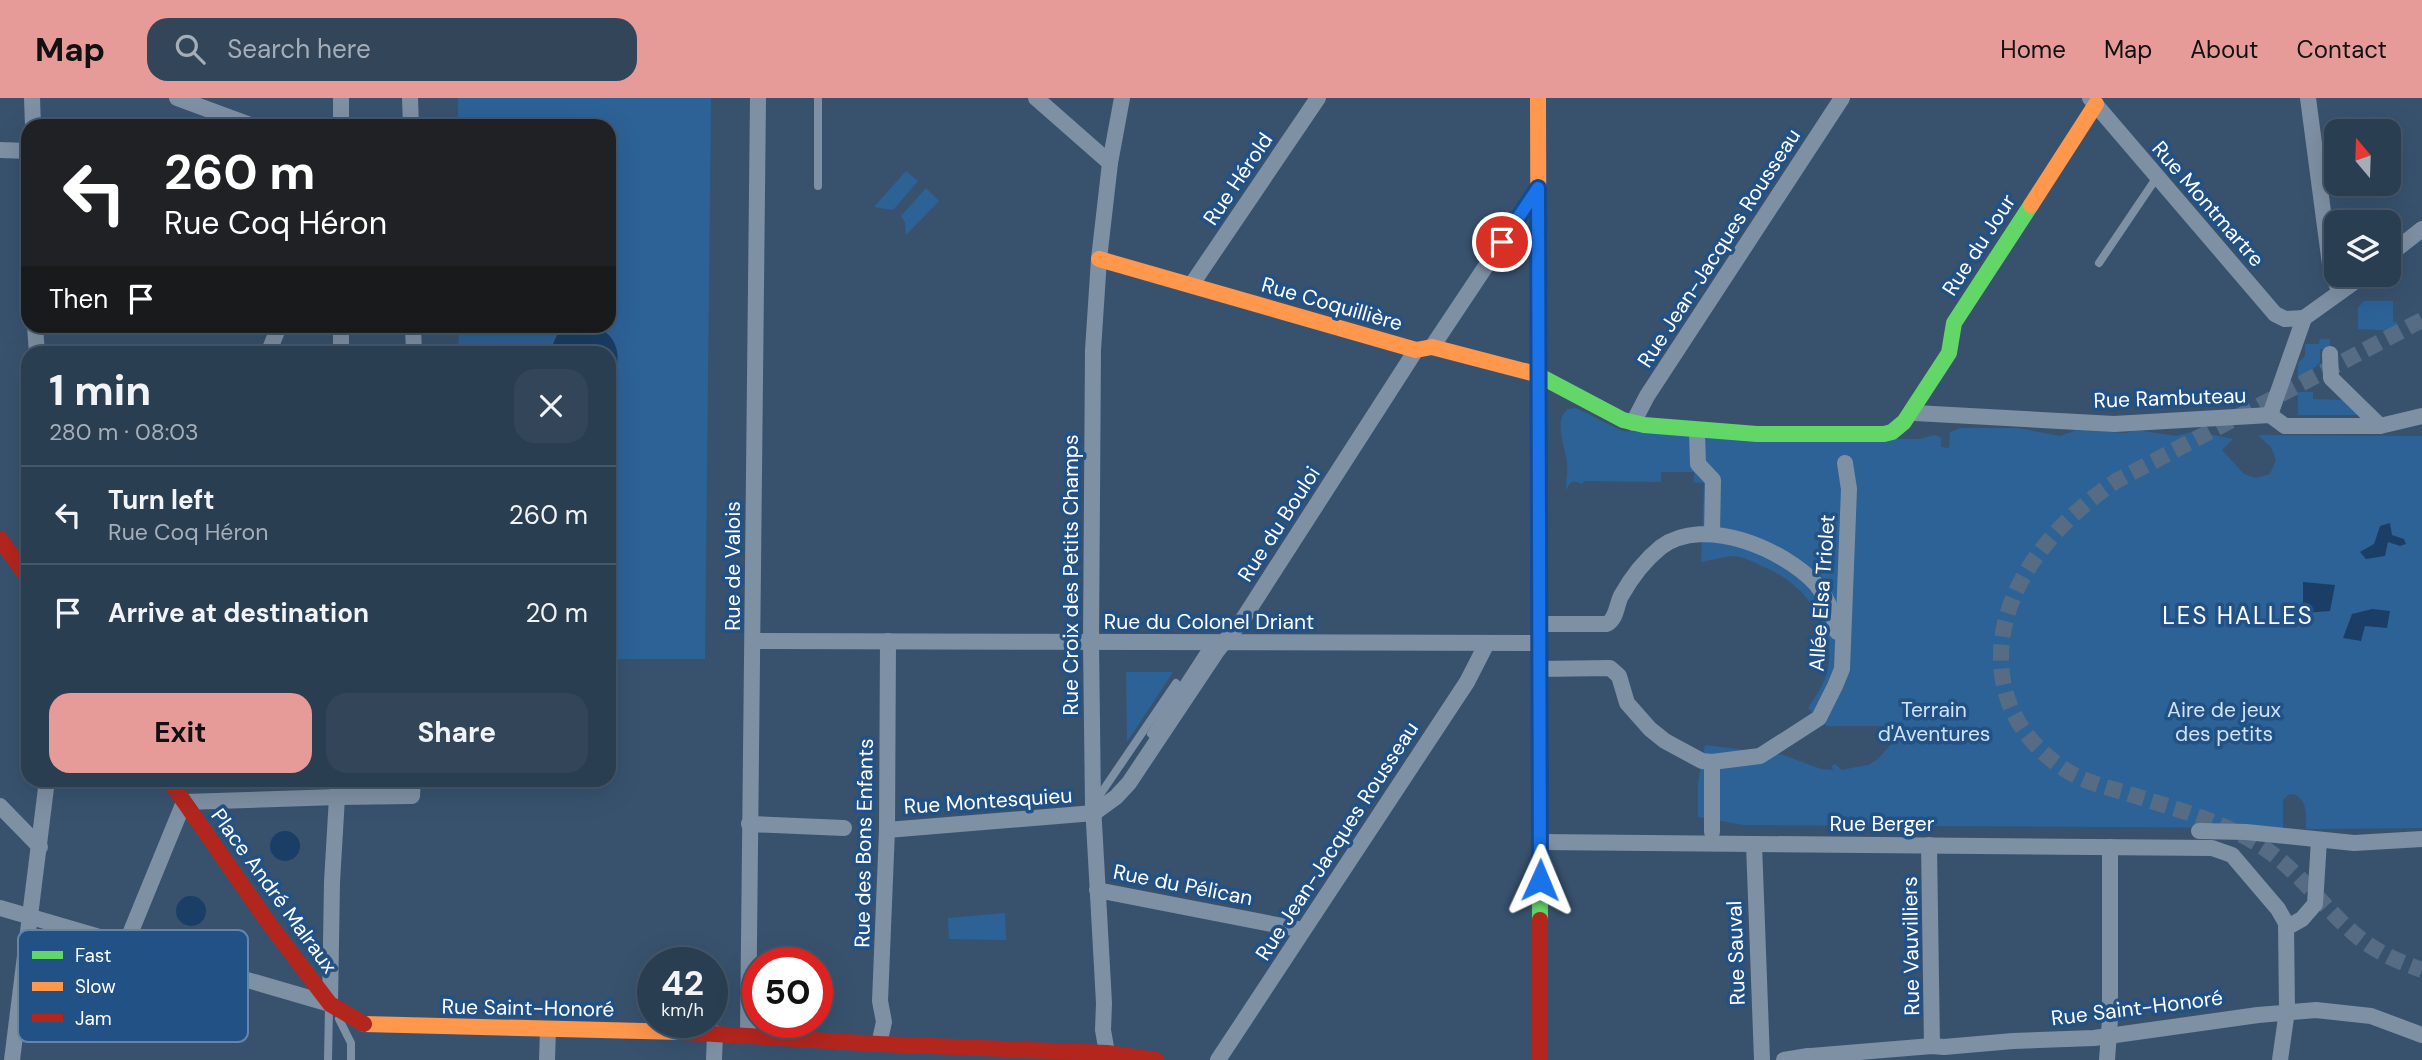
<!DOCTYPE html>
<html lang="en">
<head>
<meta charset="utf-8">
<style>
	:root { --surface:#2a3e52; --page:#324559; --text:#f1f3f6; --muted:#a5aeb8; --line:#465769; --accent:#e69b98 }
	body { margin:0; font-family:"DM Sans",sans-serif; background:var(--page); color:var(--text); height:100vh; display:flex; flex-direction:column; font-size:26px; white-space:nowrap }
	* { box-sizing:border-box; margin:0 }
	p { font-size:23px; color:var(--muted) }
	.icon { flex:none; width:38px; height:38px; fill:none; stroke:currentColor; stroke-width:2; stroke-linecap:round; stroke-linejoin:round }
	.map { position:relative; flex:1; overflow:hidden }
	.panel { position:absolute; left:21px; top:248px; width:595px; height:441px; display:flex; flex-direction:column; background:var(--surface); border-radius:21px; box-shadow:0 7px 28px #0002,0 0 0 2px var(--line) }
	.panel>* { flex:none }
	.hud { position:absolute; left:21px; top:21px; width:595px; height:214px; border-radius:21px; box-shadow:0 7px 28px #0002,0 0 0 2px var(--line); background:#202124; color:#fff; overflow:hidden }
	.needle { width:46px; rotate:341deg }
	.buttons { position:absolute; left:2324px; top:21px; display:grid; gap:14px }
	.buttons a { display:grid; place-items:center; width:77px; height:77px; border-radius:14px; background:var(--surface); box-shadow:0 7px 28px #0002,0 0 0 2px var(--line); font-size:35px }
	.speed { position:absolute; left:637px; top:849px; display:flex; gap:14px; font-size:35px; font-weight:700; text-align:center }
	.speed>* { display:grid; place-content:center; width:91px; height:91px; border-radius:50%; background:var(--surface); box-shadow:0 7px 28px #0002,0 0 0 2px var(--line); line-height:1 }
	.speed small { font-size:18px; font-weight:400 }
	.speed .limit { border:10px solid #d22; background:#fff; color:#111 }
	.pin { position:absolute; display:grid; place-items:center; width:60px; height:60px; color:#fff; margin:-30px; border:4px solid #fff; border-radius:50%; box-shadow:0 2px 7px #0007 }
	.me { position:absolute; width:77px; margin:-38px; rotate:1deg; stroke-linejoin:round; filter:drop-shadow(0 0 5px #0008) }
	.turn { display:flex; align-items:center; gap:24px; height:147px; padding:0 28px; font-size:32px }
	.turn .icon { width:91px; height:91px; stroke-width:2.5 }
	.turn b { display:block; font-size:49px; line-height:60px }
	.then { display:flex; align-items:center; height:66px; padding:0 28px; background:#0003; gap:14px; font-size:26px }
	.round { display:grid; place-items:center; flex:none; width:74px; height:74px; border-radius:21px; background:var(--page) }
	.summary { display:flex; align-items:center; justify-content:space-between; height:119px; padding:0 28px }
	h1 { font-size:42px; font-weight:700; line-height:52px }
	.primary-button { display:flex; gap:14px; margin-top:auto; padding:14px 28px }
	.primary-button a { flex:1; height:80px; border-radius:21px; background:var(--accent); color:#111; font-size:28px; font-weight:700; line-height:80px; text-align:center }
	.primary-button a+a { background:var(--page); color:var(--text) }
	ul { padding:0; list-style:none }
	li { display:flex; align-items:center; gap:21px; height:98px; padding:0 28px; border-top:2px solid var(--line) }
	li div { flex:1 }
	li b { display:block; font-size:26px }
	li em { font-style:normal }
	header { display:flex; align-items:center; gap:42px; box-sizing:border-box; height:98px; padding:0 35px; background:var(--accent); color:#111 }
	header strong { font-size:33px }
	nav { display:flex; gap:38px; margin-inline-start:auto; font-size:24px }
	.search { width:490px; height:63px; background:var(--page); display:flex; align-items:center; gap:18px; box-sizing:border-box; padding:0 24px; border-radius:21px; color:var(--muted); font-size:26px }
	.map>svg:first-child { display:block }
	.green { fill:#2d6297 }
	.water { fill:#1a3e65 }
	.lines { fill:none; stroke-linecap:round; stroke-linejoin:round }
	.street-tunnel { stroke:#566c84; stroke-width:16; stroke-dasharray:16 8; stroke-linecap:butt }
	.lane { stroke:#7e90a4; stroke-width:8 }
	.street { stroke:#7e90a4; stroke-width:16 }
	.fast { stroke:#63d668; stroke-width:16 }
	.slow { stroke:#ff974d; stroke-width:16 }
	.jam { stroke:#b3261e; stroke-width:16 }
	.route-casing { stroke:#114b97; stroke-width:18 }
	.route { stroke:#1a73e8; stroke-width:12 }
	.labels { text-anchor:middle; stroke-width:7; stroke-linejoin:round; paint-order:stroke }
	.street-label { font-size:21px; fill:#fff; stroke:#215185 }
	.park-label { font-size:21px; fill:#cee3f7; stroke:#215185 }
	.quarter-label { font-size:24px; letter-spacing:2px; fill:#fff; stroke:#215185 }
	.key { fill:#215185; stroke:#6485aa; stroke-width:2 }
	.key-label { font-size:19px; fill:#fff }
</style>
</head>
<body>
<header>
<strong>Map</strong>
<div class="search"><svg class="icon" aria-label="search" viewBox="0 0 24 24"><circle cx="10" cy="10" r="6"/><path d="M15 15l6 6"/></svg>Search here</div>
<nav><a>Home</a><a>Map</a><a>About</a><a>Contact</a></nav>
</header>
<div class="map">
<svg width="2422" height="962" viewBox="0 0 2422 962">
	<rect width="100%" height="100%" fill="#38526e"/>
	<g class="green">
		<polygon points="458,0 711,0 705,561 609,561 609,256 459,255 458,228 609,228 609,28 458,28"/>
		<polygon points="906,73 918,83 893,112 874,109"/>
		<polygon points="926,90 939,103 906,137 905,125 901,118"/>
		<polygon points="2365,203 2393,203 2393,224 2397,224 2397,233 2358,231 2358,209"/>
		<polygon points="2320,241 2330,241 2330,251 2320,251 2320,264 2313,271 2313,282 2298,282 2298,265 2305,258 2305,246 2319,246"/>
		<polygon points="2298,294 2313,294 2313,301 2346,302 2362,317 2298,317"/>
		<path d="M1576,310L1622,333L1835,340L1919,341L1935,337L1941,340V349L1949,350L1950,334L1960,330H2018L2060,338L2077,332L2126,335L2136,332L2176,338L2195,333L2233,341L2222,352L2244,376L2255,380L2270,376L2276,362L2271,349L2258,337L2422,338V730L2306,731C2306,717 2308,703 2294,696L2288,697L2283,702V730L1744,727L1698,719V684L1705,647L1783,657L1821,671L1833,672L1832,668L1835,666L1842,672L1846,671L1868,667L1877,662L1893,644L1898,628H1827L1808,610C1816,598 1825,585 1828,571C1837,527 1801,483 1764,469C1755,465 1743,458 1733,458C1723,459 1711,462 1701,464L1704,385L1694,384V374H1661V384L1584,383L1582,386L1574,383L1570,385L1566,392C1566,383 1568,372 1567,364C1565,348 1553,322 1568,311Z"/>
		<polygon points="1126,574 1173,574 1127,644"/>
		<polygon points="1005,815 1006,842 949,841 948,820"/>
	</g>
	<g class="water">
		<path d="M574,228C581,227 590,226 596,229C621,238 623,267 609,285V256L549,255L557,237Z"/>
		<polygon points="2390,425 2392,437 2404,441 2406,446 2400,448 2388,444 2385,458 2366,461 2360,454 2374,446 2380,428"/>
		<polygon points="2303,484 2335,487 2330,513 2303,515"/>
		<polygon points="2372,511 2390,513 2387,530 2365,528 2361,543 2343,540 2352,516"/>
		<circle cx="285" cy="748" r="15"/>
		<circle cx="191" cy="813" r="15"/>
	</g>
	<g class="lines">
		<path class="street-tunnel" d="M2422,222L2116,383C2051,427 1989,499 2003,583C2010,622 2035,653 2069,674C2086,684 2105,689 2123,694C2168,709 2215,720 2256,745C2296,768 2322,809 2357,838C2376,854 2399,864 2422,872"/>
		<g class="lane">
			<polyline points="818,88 818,0"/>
			<polyline points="2099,165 2157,79"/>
			<polyline points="1151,636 1210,545"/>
			<polyline points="1095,704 1176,585"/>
			<polyline points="339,921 351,945 351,962"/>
			<polyline points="328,962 329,909"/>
		</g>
		<g class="street">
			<polyline points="32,0 33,28"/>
			<polyline points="177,0 253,28"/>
			<polyline points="410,0 411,28"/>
			<polyline points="1036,0 1110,65"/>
			<polyline points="2090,0 2275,216 2285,221 2304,220"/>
			<polyline points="2308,0 2331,174 2340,194"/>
			<polyline points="341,28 341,0"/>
			<polyline points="0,52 28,53"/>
			<polyline points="2389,157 2422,131"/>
			<polyline points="1192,186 1318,0"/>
			<polyline points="35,228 37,256"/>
			<polyline points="413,228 414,256"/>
			<polyline points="1432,249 1538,90"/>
			<polyline points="268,256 279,228"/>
			<polyline points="341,256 341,228"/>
			<polyline points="2330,256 2331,280 2380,328"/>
			<polyline points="1915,315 2114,326 2270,317 2285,328 2380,328 2422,318"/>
			<polyline points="2270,317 2304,220 2364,177"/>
			<polyline points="1633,325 1647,298 1842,0"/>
			<polyline points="1697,335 1698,366 1713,382 1712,435"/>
			<path d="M1539,526H1607C1617,520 1616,508 1621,498C1631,480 1645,462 1661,449C1705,417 1783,451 1816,486C1827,499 1834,518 1837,534"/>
			<polyline points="753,543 1538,545"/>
			<polyline points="1539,571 1610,570 1619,578 1627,605 1650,631 1665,643 1702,663 1712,664 1760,658 1819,620 1835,588 1842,571 1849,391 1845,365"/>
			<polyline points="0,708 40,749"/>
			<polyline points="1094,715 1116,699 1129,685 1217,553 1243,521 1416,252"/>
			<polyline points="749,726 844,730"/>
			<polyline points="887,732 1094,715"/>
			<polyline points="2199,733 2246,734 2354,745 2422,741"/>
			<polyline points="1712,734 1712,664"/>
			<polyline points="1540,744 2212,750 2232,757 2278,811 2286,825 2287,913 2280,962"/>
			<polyline points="1754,746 1762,962"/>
			<polyline points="1929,747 1932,948"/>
			<polyline points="1097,792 1303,832"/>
			<polyline points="0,810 330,906 332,784 338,682"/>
			<polyline points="2286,830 2302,821 2315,806 2319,742"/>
			<polyline points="125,848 184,704 338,699 412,698 413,682"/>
			<polyline points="748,937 758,0"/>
			<polyline points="879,946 884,924 880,903 887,732 888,543"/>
			<polyline points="1107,955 1103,932 1104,905 1093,707 1091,544 1093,252 1099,161 1110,65 1122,0"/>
			<polyline points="1811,958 1932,948 1944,949 2013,943 2094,940 2258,917 2316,912 2371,918 2422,937"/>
			<polyline points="12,962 47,682"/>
			<polyline points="547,962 548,931"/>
			<polyline points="714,962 715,935"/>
			<polyline points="1218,962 1467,584 1487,545"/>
			<polyline points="1784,962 1808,958"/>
			<polyline points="2107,962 2110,921 2110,749"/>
		</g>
		<g class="fast">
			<polyline points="1536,276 1623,322 1644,327 1757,336 1884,336 1892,334 1904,324 1949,255 1954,225 2031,107"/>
			<polyline points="1539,370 1540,822"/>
		</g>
		<g class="slow">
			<polyline points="1538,0 1539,370"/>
			<polyline points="2031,107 2096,6"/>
			<polyline points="1099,161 1416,252 1432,249 1536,276"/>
			<polyline points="364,926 682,934"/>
		</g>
		<g class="jam">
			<polyline points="0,441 28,480"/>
			<polyline points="169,682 270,827 330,906 364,926"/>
			<polyline points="1540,822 1540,962"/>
			<polyline points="682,934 879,946 1107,955 1156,962"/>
		</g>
	</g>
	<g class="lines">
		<g class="route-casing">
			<polyline id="route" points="1502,144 1538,90 1540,782"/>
		</g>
		<use href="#route" class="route"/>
	</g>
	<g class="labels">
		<g class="street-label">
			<text transform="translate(1238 81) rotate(-56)" y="7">Rue Hérold</text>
			<text transform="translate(2208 106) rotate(49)" y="7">Rue Montmartre</text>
			<text transform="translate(1979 147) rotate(-57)" y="7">Rue du Jour</text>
			<text transform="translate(1719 150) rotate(-57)" y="7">Rue Jean-Jacques Rousseau</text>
			<text transform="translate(1332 206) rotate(16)" y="7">Rue Coquillière</text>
			<text transform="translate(2170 300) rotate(-2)" y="7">Rue Rambuteau</text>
			<text transform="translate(1279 426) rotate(-57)" y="7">Rue du Bouloi</text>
			<text transform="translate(733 468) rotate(-90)" y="7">Rue de Valois</text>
			<text transform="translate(1071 477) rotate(-90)" y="7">Rue Croix des Petits Champs</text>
			<text transform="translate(1822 495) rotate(-86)" y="7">Allée Elsa Triolet</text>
			<text x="1209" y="531">Rue du Colonel Driant</text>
			<text transform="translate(988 703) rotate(-4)" y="7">Rue Montesquieu</text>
			<text x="1882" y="733">Rue Berger</text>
			<text transform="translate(1337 743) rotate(-57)" y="7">Rue Jean-Jacques Rousseau</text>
			<text transform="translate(864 745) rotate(-89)" y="7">Rue des Bons Enfants</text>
			<text transform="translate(1183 787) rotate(11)" y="7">Rue du Pélican</text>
			<text transform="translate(274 793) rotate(54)" y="7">Place André Malraux</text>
			<text transform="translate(1911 848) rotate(-91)" y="7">Rue Vauvilliers</text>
			<text transform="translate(1736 855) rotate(-92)" y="7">Rue Sauval</text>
			<text transform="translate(528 910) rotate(1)" y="7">Rue Saint-Honoré</text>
			<text transform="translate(2137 910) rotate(-7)" y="7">Rue Saint-Honoré</text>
		</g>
		<g class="park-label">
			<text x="1934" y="619">Terrain<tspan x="1934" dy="24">d'Aventures</tspan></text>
			<text x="2224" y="619">Aire de jeux<tspan x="2224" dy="24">des petits</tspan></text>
		</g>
		<g class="quarter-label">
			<text x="2238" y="526">LES HALLES</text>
		</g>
	</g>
	<rect x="18" y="832" width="230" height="112" rx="10" class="key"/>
	<rect x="32" y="853" width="31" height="8" fill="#63d668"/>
	<rect x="32" y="884" width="31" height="9" fill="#ff974d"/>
	<rect x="32" y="916" width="31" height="8" fill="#b3261e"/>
	<g class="key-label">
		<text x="75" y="864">Fast</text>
		<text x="75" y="895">Slow</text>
		<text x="75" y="927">Jam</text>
	</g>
</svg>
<div class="buttons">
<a><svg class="needle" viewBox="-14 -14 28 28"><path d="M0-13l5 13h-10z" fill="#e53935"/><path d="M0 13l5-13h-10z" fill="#a5aeb8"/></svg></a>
<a><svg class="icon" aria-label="layers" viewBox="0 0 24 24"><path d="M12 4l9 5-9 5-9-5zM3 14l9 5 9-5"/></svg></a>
</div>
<div class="speed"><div>42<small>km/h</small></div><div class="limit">50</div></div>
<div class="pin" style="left:1502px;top:144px;background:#d93025"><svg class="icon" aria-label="arrive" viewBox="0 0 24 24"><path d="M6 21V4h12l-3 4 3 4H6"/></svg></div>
<svg class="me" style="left:1540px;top:782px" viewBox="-20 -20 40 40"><path d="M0-17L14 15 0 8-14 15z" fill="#1a73e8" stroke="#fff" stroke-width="4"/></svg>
<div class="hud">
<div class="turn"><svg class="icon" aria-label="left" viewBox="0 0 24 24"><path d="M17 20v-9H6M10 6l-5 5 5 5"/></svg><div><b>260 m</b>Rue Coq Héron</div></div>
<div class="then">Then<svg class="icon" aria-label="arrive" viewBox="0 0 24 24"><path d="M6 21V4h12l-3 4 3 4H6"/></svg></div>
</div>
<section class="panel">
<div class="summary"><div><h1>1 min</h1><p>280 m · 08:03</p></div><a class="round"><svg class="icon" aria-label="close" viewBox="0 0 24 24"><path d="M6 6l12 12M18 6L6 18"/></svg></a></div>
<ul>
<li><svg class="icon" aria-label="left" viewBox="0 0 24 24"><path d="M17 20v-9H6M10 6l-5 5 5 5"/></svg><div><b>Turn left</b><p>Rue Coq Héron</p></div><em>260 m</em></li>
<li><svg class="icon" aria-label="arrive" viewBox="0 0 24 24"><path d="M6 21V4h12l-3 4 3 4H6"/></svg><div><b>Arrive at destination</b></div><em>20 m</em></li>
</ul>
<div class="primary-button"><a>Exit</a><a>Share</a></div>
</section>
</div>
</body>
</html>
